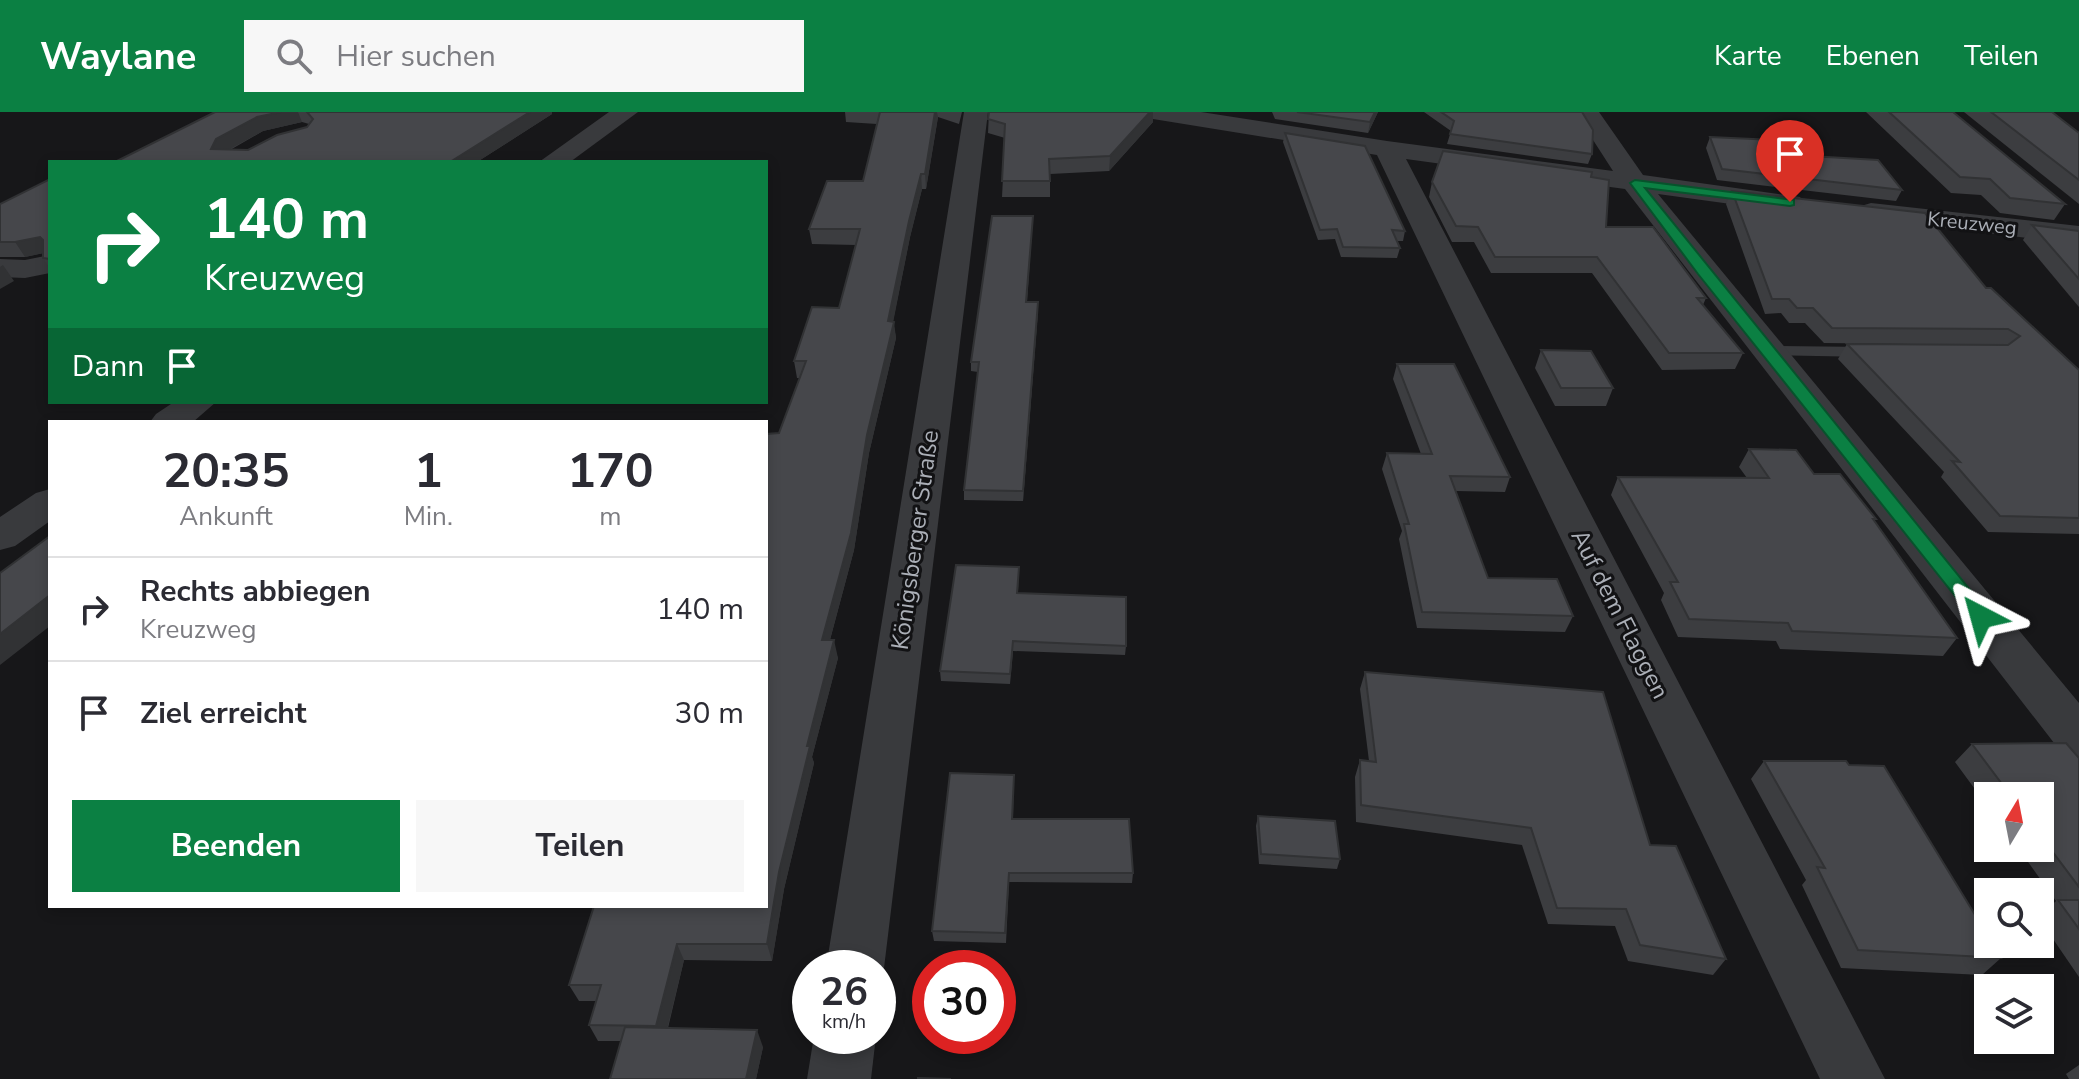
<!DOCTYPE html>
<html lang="de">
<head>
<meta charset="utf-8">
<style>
	:root { --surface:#fff; --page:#f7f7f7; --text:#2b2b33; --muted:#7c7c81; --line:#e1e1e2; --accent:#0b8043 }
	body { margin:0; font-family:"Nunito Sans",sans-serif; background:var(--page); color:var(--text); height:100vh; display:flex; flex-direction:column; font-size:30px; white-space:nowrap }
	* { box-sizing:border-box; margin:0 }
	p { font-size:26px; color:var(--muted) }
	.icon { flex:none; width:44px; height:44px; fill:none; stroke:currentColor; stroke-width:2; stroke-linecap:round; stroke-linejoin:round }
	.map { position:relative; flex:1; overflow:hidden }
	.side { position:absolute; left:48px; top:308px; width:720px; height:488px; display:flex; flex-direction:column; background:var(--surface); border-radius:0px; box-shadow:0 4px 12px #0003 }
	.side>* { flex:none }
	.hud { position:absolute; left:48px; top:48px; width:720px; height:244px; border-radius:0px; box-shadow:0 4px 12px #0003; background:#0b8043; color:#fff; overflow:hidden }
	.needle { width:52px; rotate:10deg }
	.fabs { position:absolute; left:1974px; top:670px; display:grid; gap:16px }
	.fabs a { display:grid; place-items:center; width:80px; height:80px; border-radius:0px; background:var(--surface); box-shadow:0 4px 12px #0003; font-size:40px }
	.speed { position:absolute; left:792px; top:838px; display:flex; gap:16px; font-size:40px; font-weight:700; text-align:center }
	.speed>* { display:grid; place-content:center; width:104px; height:104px; border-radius:50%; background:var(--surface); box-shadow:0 4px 12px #0003; line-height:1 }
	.speed small { font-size:20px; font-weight:400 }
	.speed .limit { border:12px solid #d22; background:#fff; color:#111 }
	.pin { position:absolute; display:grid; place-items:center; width:68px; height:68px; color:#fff; margin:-82px -34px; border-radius:50% 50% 50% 0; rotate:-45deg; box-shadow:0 0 8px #0007 }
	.pin .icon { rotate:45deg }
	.me { position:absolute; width:88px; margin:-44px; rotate:321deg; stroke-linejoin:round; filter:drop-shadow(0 0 6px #0008) }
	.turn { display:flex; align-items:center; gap:28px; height:168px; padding:0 24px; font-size:36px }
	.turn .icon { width:104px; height:104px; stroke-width:2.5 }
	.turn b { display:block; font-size:56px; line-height:68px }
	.then { display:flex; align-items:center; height:76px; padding:0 24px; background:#0003; gap:16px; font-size:30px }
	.eta { display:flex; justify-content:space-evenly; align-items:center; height:136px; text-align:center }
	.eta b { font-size:48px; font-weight:700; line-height:56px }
	.cta { display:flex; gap:16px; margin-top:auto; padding:16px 24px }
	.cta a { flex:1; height:92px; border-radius:0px; background:var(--accent); color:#fff; font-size:32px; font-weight:700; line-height:92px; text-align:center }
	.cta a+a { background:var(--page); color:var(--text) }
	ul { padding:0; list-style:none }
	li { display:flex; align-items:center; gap:24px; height:104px; padding:0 24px; border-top:2px solid var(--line) }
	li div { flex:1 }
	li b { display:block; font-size:30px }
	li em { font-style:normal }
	header { display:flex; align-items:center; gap:48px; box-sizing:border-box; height:112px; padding:0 40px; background:var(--accent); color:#fff }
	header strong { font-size:38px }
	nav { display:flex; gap:44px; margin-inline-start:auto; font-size:28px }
	.search { width:560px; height:72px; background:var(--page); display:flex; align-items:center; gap:20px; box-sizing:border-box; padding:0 28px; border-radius:0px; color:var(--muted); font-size:30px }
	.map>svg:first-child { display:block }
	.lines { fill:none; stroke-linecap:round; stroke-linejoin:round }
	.service { fill:#393a3d; fill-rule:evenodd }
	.minor { fill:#393a3d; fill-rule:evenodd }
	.tertiary { fill:#393a3d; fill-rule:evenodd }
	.wall { fill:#3c3d40; fill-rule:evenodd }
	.shaded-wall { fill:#313234 }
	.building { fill:#46474b; stroke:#313234; stroke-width:2 }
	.route { fill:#0b8043; stroke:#07532c; stroke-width:2 }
	.labels { text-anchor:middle; stroke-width:6; stroke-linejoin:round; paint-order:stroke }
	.far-street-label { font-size:20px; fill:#abafb7; stroke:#121214 }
	.street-label { font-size:24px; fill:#abafb7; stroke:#121214 }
</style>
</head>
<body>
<header>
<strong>Waylane</strong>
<div class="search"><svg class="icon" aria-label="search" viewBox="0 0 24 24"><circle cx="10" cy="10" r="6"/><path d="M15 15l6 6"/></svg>Hier suchen</div>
<nav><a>Karte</a><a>Ebenen</a><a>Teilen</a></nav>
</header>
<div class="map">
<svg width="2079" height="967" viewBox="0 0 2079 967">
	<rect width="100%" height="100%" fill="#171719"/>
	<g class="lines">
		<polygon class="service" points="1766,234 1869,235 1878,240 1869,245 1760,243 1757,239"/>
		<g class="minor">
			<polygon points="964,0 988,0 884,856 878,870 878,856 826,856"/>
			<polygon points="1141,0 1201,0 1387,29 1613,59 1575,0 1599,0 1643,63 1800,85 1804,91 1800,97 1790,100 1658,82 2079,591 2079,645 2061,640 1625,77 1406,47 1885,967 1820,967 1377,43 1153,7 1144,5"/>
			<polygon points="1871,91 2079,114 2079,132 1861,106 1857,100 1861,94"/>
			<polygon points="50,143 50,161 25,166 0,165 0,147 25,148"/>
			<polygon points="814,924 876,924 871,967 807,967"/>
		</g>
		<g class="tertiary">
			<polygon points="609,0 638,0 570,50 539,50"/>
			<polygon points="174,290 216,290 193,310 150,310 156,302"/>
			<polygon points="50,377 50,409 15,434 0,438 0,405 36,381"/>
		</g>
	</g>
	<g class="wall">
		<path d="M215,0H552V2L477,50H115ZM302,10L309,12L307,15L248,38H230L263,19Z"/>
		<polygon points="845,0 962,0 959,12 938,5 926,77 922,77 910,125 893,209 896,226 869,341 854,438 830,528 838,546 812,645 814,651 784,777 772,849 684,848 668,916 763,935 756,967 610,967 621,929 598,929 589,913 596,889 579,889 569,873 766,794 779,321 800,266 797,266 794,249 839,196 856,133 812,132 809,117 863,69 877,12 846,10"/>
		<polygon points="989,0 1153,0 1153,10 1109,59 1050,62 1050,85 1002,85 1005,26 988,21"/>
		<polygon points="1272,0 1378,0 1368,21 1275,7"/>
		<polygon points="1424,0 1582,0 1592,42 1588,52 1447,32 1451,19"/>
		<polygon points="1866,0 1953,0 2065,92 2054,108 2000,101 1981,83 1951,81"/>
		<polygon points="1964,0 2052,0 2079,21 2079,92"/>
		<polygon points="1285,21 1405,119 1403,129 1396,129 1400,136 1397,146 1341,145 1335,127 1318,128 1283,30"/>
		<polygon points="1710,25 1810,44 1902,78 1896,89 1717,68 1706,36"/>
		<polygon points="1591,65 1606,115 1706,186 1703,193 1743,241 1735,257 1662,258 1592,161 1491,161 1474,130 1452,130 1429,85 1432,70"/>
		<polygon points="50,67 50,157 43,146 43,141 25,145 0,145 0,92"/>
		<polygon points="1732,79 1986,176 2079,258 2079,422 1988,420 1941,365 1944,360 1838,247 1847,232 1999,233 1824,231 1805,211 1789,211 1781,201 1765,202 1726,92"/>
		<polygon points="1033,104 1027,190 1038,190 1038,199 1023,389 964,388 964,378 978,260 971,259 971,250"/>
		<polygon points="2032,113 2079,119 2079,195 2023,128"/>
		<polygon points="1541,238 1613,276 1606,294 1555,294 1535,256"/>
		<polygon points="1397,252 1510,365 1505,380 1456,379 1488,466 1573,504 1565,520 1417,516 1399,427 1402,419 1382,357 1387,341 1421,342 1393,267"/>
		<polygon points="1749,337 1814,362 1876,407 1874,409 1957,526 1943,544 1780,537 1776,529 1678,525 1661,488 1664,481 1611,383 1618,365 1747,366 1739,355"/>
		<polygon points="1019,455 1018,481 1126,534 1125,543 1013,539 1010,572 941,569 940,559"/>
		<polygon points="1365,560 1650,733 1726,847 1713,863 1628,849 1615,814 1548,812 1522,733 1356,710 1355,665 1360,648 1369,649 1360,577"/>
		<polygon points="1972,632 2079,646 2079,865 2040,808 2040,804 2056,789 2018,736 2040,736 2040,684 1988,684 1988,695 1955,650"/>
		<polygon points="1764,649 1849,653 2001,846 1982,863 1841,856 1802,773 1806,768 1751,667"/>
		<polygon points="1014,663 1013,707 1133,761 1132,771 1009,770 1006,831 934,829 932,819"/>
		<polygon points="1258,704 1340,747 1337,757 1259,752 1256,714"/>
		<polygon points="2079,953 2079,967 2069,967 2066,962"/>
	</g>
	<g class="shaded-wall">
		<polygon points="281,0 298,0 302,10 263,19 223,41 211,37 216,27 257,5"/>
		<polygon points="530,0 552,0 552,2 477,50 450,50"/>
		<polygon points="935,0 937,0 938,5 926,77 925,62"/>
		<polygon points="1150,0 1153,0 1153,10 1109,59 1110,44"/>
		<polygon points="1375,0 1378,0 1368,21 1370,10"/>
		<polygon points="921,62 922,77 910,125 890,226 888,209 909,109"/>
		<polygon points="40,125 49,140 25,145 15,130"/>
		<polygon points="3,153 14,169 0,177 0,155"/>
		<polygon points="1038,190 1038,199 1023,389 1023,379"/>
		<polygon points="894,210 896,226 869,341 854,438 825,546 822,528 867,323"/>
		<polygon points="50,483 50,514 0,553 0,522"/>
		<polygon points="834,528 838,546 812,645 814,651 784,777 772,849 767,832 779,760 807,634"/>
		<polygon points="677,832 684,848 664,930 656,914"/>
		<polygon points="757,918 763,935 756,967 746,967"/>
	</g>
	<g class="building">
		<polygon points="215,0 281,0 257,5 216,27 211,37 248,38 277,23 307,15 313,7 307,0 530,0 450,50 115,50"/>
		<polygon points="880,0 935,0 925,62 921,62 909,109 888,209 894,210 867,323 851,421 822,528 834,528 807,634 810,634 779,760 767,832 677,832 656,914 589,913 601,873 569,873 594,794 766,794 766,322 779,321 806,249 794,249 812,195 839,196 860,117 809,117 827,69 863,69"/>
		<polygon points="989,0 1150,0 1110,44 1049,47 1050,69 1002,69 1005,12 988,7"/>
		<polygon points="1297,0 1375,0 1370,10"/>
		<polygon points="1441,0 1582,0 1593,18 1592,42 1450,22 1454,9"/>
		<polygon points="1889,0 1953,0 2065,92 2010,86 1990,67 1960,65"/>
		<polygon points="1991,0 2052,0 2079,21 2079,68"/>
		<polygon points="1285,21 1365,34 1405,119 1392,118 1400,136 1343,135 1337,117 1320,118"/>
		<polygon points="1710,25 1798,29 1810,44 1878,48 1902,78 1722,57"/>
		<polygon points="1443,39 1592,60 1591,65 1609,68 1606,115 1653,115 1706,186 1697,186 1743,241 1669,241 1597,145 1495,145 1478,115 1456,114 1432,70"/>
		<polygon points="50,67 50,147 43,146 43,128 40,125 15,130 0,130 0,92"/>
		<polygon points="1732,79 1925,101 1986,176 1991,176 2079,258 2079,406 2000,404 1952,349 1960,350 1847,232 2008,233 2020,224 2008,217 1832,216 1813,196 1797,196 1789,187 1772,187"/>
		<polygon points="992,104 1033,104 1026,190 1038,190 1023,379 964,378 979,250 971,250"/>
		<polygon points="2032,113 2079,119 2079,167"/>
		<polygon points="1541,238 1591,239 1613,276 1561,276"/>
		<polygon points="1397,252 1454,252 1510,365 1450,364 1488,466 1557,467 1573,504 1422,500 1404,412 1409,412 1387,341 1432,342"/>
		<polygon points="1749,337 1796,338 1814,362 1840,362 1876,407 1873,407 1957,526 1792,519 1788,511 1689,507 1670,470 1678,470 1618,365 1769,366"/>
		<polygon points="50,424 50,483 0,522 0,461"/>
		<polygon points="956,453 1019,455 1017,481 1126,485 1126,534 1013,529 1010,562 940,559"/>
		<polygon points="1365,560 1603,580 1650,733 1676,734 1726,847 1640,833 1626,797 1557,796 1531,716 1361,693 1360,648 1376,650"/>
		<polygon points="2066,631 2079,646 2079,775 2040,723 2040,684 2011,684 1972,632"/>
		<polygon points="1764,649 1846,649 1849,653 1884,654 1988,824 1988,832 1993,832 2001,846 1858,838 1817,755 1825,756"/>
		<polygon points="950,661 1014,663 1012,707 1129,707 1133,761 1009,761 1005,821 932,819"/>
		<polygon points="1258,704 1335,709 1340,747 1261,742"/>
		<polygon points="2058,788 2079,788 2079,817"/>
		<polygon points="625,915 757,918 746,967 610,967"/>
		<polygon points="918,966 951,967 918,967"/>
	</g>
	<polygon class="route" points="1635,68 1794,88 1794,93 1790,94 1645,76 1988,500 1991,505 1988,509 1975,509 1698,162 1630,71"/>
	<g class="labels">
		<g class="far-street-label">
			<text transform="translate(1972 111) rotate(6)" y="7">Kreuzweg</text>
		</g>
		<g class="street-label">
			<text transform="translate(915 428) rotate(-82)" y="8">Königsberger Straße</text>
			<text transform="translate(1620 502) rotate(63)" y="8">Auf dem Flaggen</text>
		</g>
	</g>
</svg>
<div class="fabs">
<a><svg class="needle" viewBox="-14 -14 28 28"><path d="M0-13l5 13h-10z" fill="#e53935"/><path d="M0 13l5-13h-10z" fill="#7c7c81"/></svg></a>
<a><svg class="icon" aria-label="search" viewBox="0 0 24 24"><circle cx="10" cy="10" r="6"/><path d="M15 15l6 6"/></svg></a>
<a><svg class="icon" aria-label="layers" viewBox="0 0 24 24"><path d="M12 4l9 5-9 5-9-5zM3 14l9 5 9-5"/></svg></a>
</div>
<div class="speed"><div>26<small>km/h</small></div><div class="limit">30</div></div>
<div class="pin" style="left:1790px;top:90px;background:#d93025"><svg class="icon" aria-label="arrive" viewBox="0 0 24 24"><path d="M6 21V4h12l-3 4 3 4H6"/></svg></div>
<svg class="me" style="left:1981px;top:505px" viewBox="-20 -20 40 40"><path d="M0-17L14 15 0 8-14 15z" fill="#0b8043" stroke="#fff" stroke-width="4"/></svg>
<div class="hud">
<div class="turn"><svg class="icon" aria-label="right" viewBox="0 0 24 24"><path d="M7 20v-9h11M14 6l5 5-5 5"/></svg><div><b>140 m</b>Kreuzweg</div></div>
<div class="then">Dann<svg class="icon" aria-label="arrive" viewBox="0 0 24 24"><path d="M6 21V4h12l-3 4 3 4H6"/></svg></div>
</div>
<section class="side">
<div class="eta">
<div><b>20:35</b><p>Ankunft</p></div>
<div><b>1</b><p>Min.</p></div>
<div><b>170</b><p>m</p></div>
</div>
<ul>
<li><svg class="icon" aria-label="right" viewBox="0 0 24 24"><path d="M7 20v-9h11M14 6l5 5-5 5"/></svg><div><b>Rechts abbiegen</b><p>Kreuzweg</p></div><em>140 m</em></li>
<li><svg class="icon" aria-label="arrive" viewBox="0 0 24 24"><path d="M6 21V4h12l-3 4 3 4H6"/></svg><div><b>Ziel erreicht</b></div><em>30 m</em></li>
</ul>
<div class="cta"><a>Beenden</a><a>Teilen</a></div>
</section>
</div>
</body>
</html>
